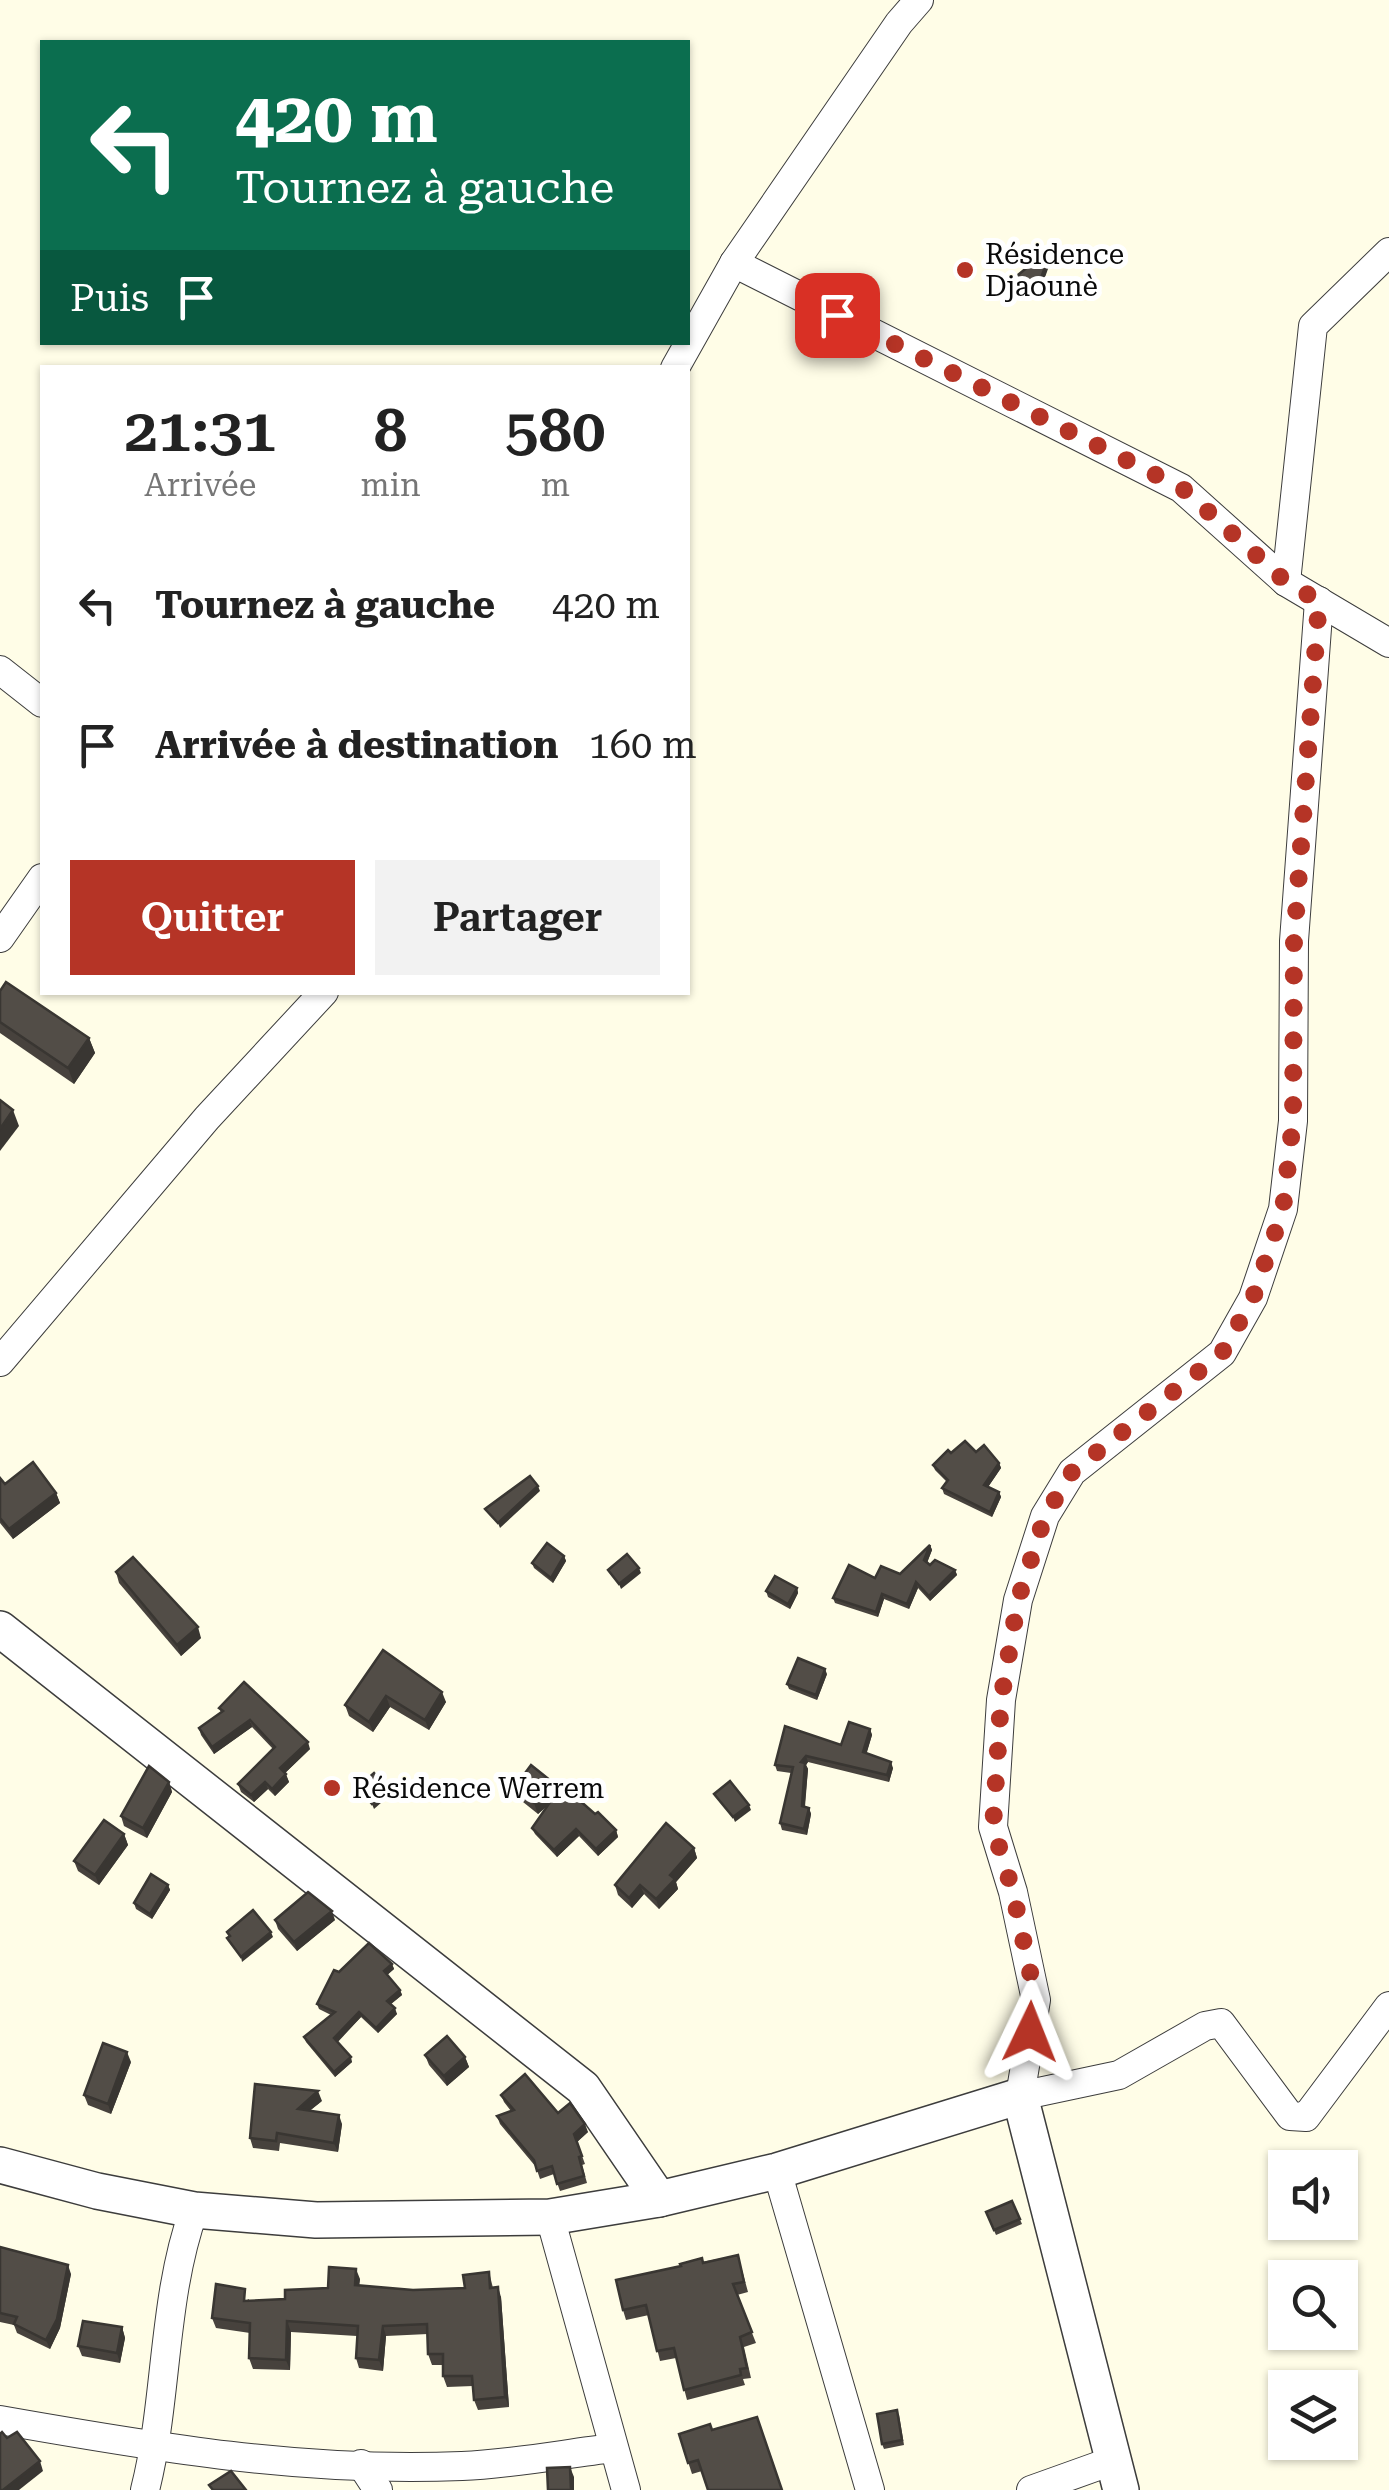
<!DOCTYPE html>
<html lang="fr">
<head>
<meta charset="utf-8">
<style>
	:root { --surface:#fff; --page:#f2f2f2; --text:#222; --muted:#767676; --accent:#b53426 }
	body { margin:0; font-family:"Roboto Serif",serif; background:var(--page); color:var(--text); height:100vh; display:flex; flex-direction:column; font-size:38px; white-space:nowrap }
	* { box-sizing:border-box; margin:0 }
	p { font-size:32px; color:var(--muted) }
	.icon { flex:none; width:55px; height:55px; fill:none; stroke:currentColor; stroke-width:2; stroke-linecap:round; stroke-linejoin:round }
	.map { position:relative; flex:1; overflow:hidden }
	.panel { position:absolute; left:40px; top:365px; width:650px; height:630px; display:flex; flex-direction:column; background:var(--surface); border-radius:0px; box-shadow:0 2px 8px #0004 }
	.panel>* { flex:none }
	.banner { position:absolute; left:40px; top:40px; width:650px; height:305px; border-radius:0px; box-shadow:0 2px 8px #0004; background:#0b6e4f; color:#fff; overflow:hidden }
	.controls { position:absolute; left:1268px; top:2150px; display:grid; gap:20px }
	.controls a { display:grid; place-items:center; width:90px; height:90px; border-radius:0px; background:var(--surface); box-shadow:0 2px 8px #0004; font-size:50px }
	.pin { position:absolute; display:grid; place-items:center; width:85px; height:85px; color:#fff; margin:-42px; border-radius:20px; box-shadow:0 5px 15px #0006 }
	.me { position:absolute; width:110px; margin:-55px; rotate:2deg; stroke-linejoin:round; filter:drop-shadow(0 0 8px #0008) }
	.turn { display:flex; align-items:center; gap:35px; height:210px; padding:0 30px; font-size:45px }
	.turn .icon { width:130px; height:130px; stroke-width:2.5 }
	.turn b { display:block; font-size:70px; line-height:85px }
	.then { display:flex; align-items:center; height:95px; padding:0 30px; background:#0003; gap:20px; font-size:38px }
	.eta { display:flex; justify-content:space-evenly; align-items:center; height:170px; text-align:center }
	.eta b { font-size:60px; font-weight:600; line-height:70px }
	.cta { display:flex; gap:20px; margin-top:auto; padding:20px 30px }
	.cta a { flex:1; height:115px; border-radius:0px; background:var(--accent); color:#fff; font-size:40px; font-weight:600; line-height:115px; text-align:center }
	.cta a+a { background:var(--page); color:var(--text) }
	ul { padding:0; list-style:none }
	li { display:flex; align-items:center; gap:30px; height:140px; padding:0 30px }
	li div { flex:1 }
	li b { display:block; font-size:38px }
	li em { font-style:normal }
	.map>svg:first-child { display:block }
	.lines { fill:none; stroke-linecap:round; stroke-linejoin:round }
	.minor-casing { stroke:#3d3d3d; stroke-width:30 }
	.tertiary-casing { stroke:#3d3d3d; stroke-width:38 }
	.minor { stroke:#fff; stroke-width:28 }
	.tertiary { stroke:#fff; stroke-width:35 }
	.wall { fill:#47423d }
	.shaded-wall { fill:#393632 }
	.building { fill:#524d47; stroke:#393632; stroke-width:2.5 }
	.route { stroke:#b53426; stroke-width:18; stroke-dasharray:0 32.4 }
	.poi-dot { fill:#b53426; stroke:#fff; stroke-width:4 }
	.labels { text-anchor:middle; stroke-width:10; stroke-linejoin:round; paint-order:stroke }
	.poi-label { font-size:28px; fill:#0a0a0a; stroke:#fff; text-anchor:start }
</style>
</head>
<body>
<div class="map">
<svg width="1389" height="2490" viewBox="0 0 1389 2490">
	<rect width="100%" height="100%" fill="#fffde7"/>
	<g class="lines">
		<g class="minor-casing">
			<g id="minor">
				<polyline points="734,263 1181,488 1286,582 1389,643"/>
				<polyline points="675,368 734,263 899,23 919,0"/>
				<polyline points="1286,582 1313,326 1389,252"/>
				<polyline points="1319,601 1294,941 1293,1121 1283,1209 1253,1298 1222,1353 1072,1472 1045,1516 1018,1600 1001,1700 993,1827 1013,1892 1036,2000 1020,2096 1119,2075 1205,2026 1221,2023 1290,2116 1306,2117 1389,2006"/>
				<polyline points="0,670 42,703"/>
				<polyline points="0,938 42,878"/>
				<polyline points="0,1362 207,1118 324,992"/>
				<polyline points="777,2171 870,2490"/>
				<polyline points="550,2217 626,2490"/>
				<path d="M0,2420C153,2447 306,2473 462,2466C512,2464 563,2454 613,2448"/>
				<polyline points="361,2464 378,2490"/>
				<path d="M145,2490C168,2399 162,2299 194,2210"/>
				<polyline points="1031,2490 1112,2461"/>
			</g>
		</g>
		<g class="tertiary-casing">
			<g id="tertiary">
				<polyline points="0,1629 583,2088 659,2199"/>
				<polyline points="0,2165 97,2191 194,2210 316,2220 550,2217 659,2199 777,2171 1020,2096 1121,2490"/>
			</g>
		</g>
		<use href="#minor" class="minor"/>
		<use href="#tertiary" class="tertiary"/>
	</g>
	<g class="wall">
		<polygon points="0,991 89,1038 95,1053 74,1084 0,1033"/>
		<polygon points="976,1452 999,1463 1001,1468 988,1487 999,1492 1001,1497 992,1517 944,1494 942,1488 947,1482 935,1470 933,1465 951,1453"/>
		<polygon points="0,1478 5,1484 56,1493 60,1503 13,1539 0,1523"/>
		<polygon points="930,1545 932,1550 927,1563 930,1565 955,1570 957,1575 930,1601 918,1588 909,1609 884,1599 878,1617 835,1603 833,1598 875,1578 900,1574"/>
		<polygon points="564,1556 566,1561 553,1583 534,1568 532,1563"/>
		<polygon points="116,1572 201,1638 181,1656 119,1583"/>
		<polygon points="797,1588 798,1593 790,1609 768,1597 766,1591"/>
		<polygon points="383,1650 446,1702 429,1730 390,1707 373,1732 349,1716 345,1705"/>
		<polygon points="827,1674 817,1700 789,1689 787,1684"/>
		<polygon points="219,1708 310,1749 285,1773 289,1782 275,1796 268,1789 254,1802 241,1792 238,1784 273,1749 252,1727 214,1754 201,1735 199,1728 221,1712"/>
		<polygon points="870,1729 872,1735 866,1754 893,1768 889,1782 808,1762 806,1765 808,1769 805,1807 809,1808 811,1814 807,1835 782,1830 780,1823 791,1773 777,1771 775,1765 841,1745"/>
		<polygon points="169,1782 172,1792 147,1838 124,1826 121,1816"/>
		<polygon points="556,1785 559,1791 595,1814 616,1830 618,1837 598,1856 579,1836 557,1857 535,1834 532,1828 549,1804 538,1814 518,1798 514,1788"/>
		<polygon points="124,1834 128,1845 99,1885 78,1871 74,1861"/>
		<polygon points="694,1848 697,1858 676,1882 678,1889 659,1909 644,1894 632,1908 618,1895 615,1885"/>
		<polygon points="168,1885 170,1890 152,1919 136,1909 134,1903"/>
		<polygon points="275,1920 335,1920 297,1951 278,1929"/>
		<polygon points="392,1964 394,1969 387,1975 400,1990 402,1995 390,2005 397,2014 378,2033 361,2017 337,2042 352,2062 335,2077 306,2042 304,2037 331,2015 319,2009 317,2004 339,1972"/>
		<polygon points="425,2055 465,2057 469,2067 447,2086 429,2065"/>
		<polygon points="131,2062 111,2114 88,2105 84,2095"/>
		<polygon points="501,2095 558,2113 588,2132 577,2142 585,2164 582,2165 587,2183 560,2191 554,2174 540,2179 536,2167 500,2124 497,2116 511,2111 504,2102"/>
		<polygon points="322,2101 310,2110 342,2124 338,2152 280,2143 279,2151 253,2148 250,2138"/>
		<polygon points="1012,2201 1022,2224 996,2235 986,2212"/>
		<polygon points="0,2247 71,2274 60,2328 50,2349 17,2333 14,2325 0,2322"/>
		<polygon points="738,2255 748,2292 737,2295 756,2343 744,2347 751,2378 743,2379 745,2385 687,2400 676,2358 660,2361 649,2315 626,2320 623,2310 681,2266"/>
		<polygon points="489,2272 493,2288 501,2297 509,2407 478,2410 474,2400 473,2386 447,2387 443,2376 443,2365 432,2365 428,2354 428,2334 386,2336 383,2371 359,2368 356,2358 357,2336 291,2332 290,2370 253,2369 249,2358 250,2333 216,2328 212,2318 249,2299 249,2301 285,2299 360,2279 359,2285 413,2290 465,2288"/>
		<polygon points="122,2327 125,2338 120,2363 82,2356 78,2346"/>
		<polygon points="899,2415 904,2445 884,2449 882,2444"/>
		<polygon points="710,2424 702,2471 692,2474 679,2434"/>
	</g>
	<g class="shaded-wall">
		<polygon points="1052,247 1054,252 1037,300 1035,295"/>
		<polygon points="89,1038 95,1053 74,1084 68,1068"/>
		<polygon points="13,1110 19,1126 0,1151 0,1129"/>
		<polygon points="999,1463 1001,1468 986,1490 984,1485"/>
		<polygon points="538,1486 540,1491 500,1528 498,1523"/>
		<polygon points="999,1492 1001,1497 992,1517 990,1512"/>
		<polygon points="56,1493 60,1503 13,1539 9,1529"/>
		<polygon points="930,1545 932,1550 926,1565 924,1560"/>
		<polygon points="564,1556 566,1561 553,1583 551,1578"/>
		<polygon points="639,1568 641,1573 621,1589 619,1584"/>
		<polygon points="955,1570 957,1575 930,1601 929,1596"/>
		<polygon points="916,1582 918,1588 909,1609 907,1604"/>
		<polygon points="797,1588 798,1593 790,1609 788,1604"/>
		<polygon points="882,1594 884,1599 878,1617 876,1612"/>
		<polygon points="198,1627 201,1638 181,1656 177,1645"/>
		<polygon points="825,1669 827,1674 817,1700 816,1695"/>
		<polygon points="442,1692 446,1702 429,1730 425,1720"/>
		<polygon points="386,1696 390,1707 373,1732 369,1722"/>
		<polygon points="250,1720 252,1727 214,1754 212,1747"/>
		<polygon points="870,1729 872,1735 865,1759 863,1752"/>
		<polygon points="308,1742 310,1749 282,1776 280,1768"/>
		<polygon points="806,1756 808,1762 806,1765 808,1769 804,1813 802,1806 801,1762"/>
		<polygon points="891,1762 893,1768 889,1782 887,1775"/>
		<polygon points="286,1774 289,1782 275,1796 272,1789"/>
		<polygon points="169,1782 172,1792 147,1838 143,1828"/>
		<polygon points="265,1782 268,1789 254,1802 251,1795"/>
		<polygon points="556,1785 560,1795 538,1814 534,1803"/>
		<polygon points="388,1790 390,1795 374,1809 372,1804"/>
		<polygon points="749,1805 751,1810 735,1822 733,1817"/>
		<polygon points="809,1808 811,1814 807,1835 804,1829"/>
		<polygon points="576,1829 579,1836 557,1857 554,1850"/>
		<polygon points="616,1830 618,1837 598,1856 596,1849"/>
		<polygon points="124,1834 128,1845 99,1885 95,1875"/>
		<polygon points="694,1848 697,1858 676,1882 678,1889 659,1909 656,1899 670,1875"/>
		<polygon points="168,1885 170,1890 152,1919 150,1914"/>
		<polygon points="640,1885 644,1894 632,1908 629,1898"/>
		<polygon points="332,1911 335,1920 297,1951 294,1942"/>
		<polygon points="271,1932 273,1937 242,1962 241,1957"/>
		<polygon points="392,1964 394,1969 386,1976 384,1971"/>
		<polygon points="400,1990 402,1995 388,2006 387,2001"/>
		<polygon points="395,2008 397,2014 378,2033 376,2028"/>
		<polygon points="359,2012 361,2017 336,2044 334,2038"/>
		<polygon points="127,2052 131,2062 111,2114 108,2104"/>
		<polygon points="351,2057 352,2062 335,2077 334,2072"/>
		<polygon points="465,2057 469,2067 447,2086 444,2076"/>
		<polygon points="318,2091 322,2101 301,2118 298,2109"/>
		<polygon points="339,2115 342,2124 338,2152 334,2143"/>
		<polygon points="585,2124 588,2132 577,2142 574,2134"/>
		<polygon points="68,2265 71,2274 60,2328 50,2349 46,2340"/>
		<polygon points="356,2269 360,2279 358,2295 355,2285"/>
		<polygon points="498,2287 501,2297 509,2407 505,2397"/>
		<polygon points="287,2321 291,2332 290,2370 286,2360"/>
		<polygon points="383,2326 386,2336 383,2371 379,2360"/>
		<polygon points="122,2327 125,2338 120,2363 117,2353"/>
		<polygon points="40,2461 43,2471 19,2490 3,2490"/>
		<polygon points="570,2467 574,2477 574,2490 571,2490"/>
	</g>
	<g class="building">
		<polygon points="1052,247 1035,295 1018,275"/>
		<polygon points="6,982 89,1038 68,1068 0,1022 0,991"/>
		<polygon points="0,1100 13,1110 0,1129"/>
		<polygon points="965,1441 976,1452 984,1445 999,1463 984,1485 999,1492 990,1512 942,1488 948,1480 933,1465 948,1450 951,1453"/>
		<polygon points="33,1462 56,1493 9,1529 0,1518 0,1478 5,1484"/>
		<polygon points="530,1476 538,1486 498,1523 485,1509"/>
		<polygon points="547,1543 564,1556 551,1578 532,1563"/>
		<polygon points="930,1545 924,1560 930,1565 935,1560 955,1570 929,1596 916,1582 907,1604 882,1594 876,1612 833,1598 849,1565 875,1578 881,1566 900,1574"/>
		<polygon points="627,1554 639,1568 619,1584 608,1570"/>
		<polygon points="133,1557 198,1627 177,1645 116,1572"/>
		<polygon points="775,1576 797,1588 788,1604 766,1591"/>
		<polygon points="383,1650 442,1692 425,1720 386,1696 369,1722 345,1705"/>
		<polygon points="798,1658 825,1669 816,1695 787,1684"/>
		<polygon points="244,1682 308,1742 280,1768 286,1774 272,1789 265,1782 251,1795 238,1784 275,1747 250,1720 212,1747 199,1728 223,1711 219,1708"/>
		<polygon points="849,1722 870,1729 863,1752 891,1762 887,1775 806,1756 801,1762 805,1763 802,1806 809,1808 804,1829 780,1823 793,1767 775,1765 785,1726 841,1745"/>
		<polygon points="531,1765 556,1785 534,1803 514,1788"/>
		<polygon points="149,1766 169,1782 143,1828 121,1816"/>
		<polygon points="374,1773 388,1790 372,1804 358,1787"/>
		<polygon points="730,1781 749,1805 733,1817 714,1794"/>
		<polygon points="562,1785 595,1814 598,1812 616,1830 596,1849 576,1829 554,1850 532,1828"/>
		<polygon points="104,1820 124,1834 95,1875 74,1861"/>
		<polygon points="666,1823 694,1848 670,1875 675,1879 656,1899 640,1885 629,1898 615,1885"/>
		<polygon points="151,1874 168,1885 150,1914 134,1903"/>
		<polygon points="308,1892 332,1911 294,1942 275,1920"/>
		<polygon points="253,1910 271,1932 241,1957 227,1938 230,1936 227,1932"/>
		<polygon points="369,1943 392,1964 384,1971 400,1990 387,2001 395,2008 376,2028 359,2012 334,2038 351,2057 334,2072 304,2037 335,2012 317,2004 334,1970 339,1972"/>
		<polygon points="447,2036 465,2057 444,2076 425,2055"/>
		<polygon points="103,2043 127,2052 108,2104 84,2095"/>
		<polygon points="525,2074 558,2113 570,2103 585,2124 574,2134 582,2156 579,2157 584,2176 557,2184 552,2166 537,2171 534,2160 497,2116 514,2110 501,2095"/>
		<polygon points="255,2084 318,2091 298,2109 339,2115 334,2143 277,2133 276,2141 250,2138"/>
		<polygon points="1012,2201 1020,2219 994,2230 986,2212"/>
		<polygon points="0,2247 68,2265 57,2319 46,2340 14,2324 17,2317 0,2313"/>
		<polygon points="738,2255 744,2282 733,2284 752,2332 740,2337 747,2368 740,2369 741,2375 684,2390 674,2348 657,2351 646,2305 623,2310 616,2280 681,2266 680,2264 702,2258 703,2263"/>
		<polygon points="329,2267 356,2269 355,2285 413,2290 465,2288 463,2275 489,2272 490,2288 498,2287 505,2397 474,2400 472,2376 443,2376 443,2354 428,2354 427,2324 383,2326 379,2360 356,2358 358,2326 287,2321 286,2360 249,2358 250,2323 212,2318 216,2284 245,2289 244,2301 285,2299 285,2290 328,2288"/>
		<polygon points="83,2321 122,2327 117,2353 78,2346"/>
		<polygon points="897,2410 902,2440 882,2444 877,2414"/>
		<polygon points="757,2417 782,2490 708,2490 698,2460 688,2463 679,2434 710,2424 712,2430"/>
		<polygon points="2,2432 7,2438 17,2432 40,2461 3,2490 0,2490 0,2434"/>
		<polygon points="570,2467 571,2490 548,2490 547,2468"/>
		<polygon points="231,2471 246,2490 213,2490 209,2485"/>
	</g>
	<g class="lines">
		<polyline class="route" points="837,315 1182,488 1286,582 1319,601 1294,941 1293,1121 1283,1209 1253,1298 1222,1353 1072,1472 1045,1516 1018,1600 1001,1700 993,1827 1013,1892 1036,2000 1030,2032"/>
	</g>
	<g class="poi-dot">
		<circle cx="965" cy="270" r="10"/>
		<circle cx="332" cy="1788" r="10"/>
	</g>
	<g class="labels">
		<g class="poi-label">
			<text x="985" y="264">Résidence<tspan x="985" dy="32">Djaounè</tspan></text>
			<text x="352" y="1798">Résidence Werrem</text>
		</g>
	</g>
</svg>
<div class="controls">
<a><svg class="icon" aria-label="sound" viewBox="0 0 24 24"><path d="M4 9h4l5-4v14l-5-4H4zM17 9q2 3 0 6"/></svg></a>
<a><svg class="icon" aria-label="search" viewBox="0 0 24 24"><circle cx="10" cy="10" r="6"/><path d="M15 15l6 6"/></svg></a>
<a><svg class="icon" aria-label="layers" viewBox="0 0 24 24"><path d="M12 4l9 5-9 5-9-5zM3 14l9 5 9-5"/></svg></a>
</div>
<div class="pin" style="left:837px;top:315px;background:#d93025"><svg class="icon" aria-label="arrive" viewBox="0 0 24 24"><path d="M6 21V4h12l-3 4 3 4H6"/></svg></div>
<svg class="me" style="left:1030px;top:2032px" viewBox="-20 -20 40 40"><path d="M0-17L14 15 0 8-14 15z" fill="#b53426" stroke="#fff" stroke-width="4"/></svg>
<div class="banner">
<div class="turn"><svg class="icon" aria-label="left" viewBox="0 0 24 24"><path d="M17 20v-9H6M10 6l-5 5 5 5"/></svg><div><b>420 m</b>Tournez à gauche</div></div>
<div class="then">Puis<svg class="icon" aria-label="arrive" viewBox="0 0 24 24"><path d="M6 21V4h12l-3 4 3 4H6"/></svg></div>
</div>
<section class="panel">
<div class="eta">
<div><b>21:31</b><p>Arrivée</p></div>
<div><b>8</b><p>min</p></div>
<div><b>580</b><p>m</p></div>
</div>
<ul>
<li><svg class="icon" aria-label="left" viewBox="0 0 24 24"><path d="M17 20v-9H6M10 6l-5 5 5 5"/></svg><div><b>Tournez à gauche</b></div><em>420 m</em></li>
<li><svg class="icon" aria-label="arrive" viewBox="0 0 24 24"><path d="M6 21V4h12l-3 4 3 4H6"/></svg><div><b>Arrivée à destination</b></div><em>160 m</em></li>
</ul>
<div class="cta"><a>Quitter</a><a>Partager</a></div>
</section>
</div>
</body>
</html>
